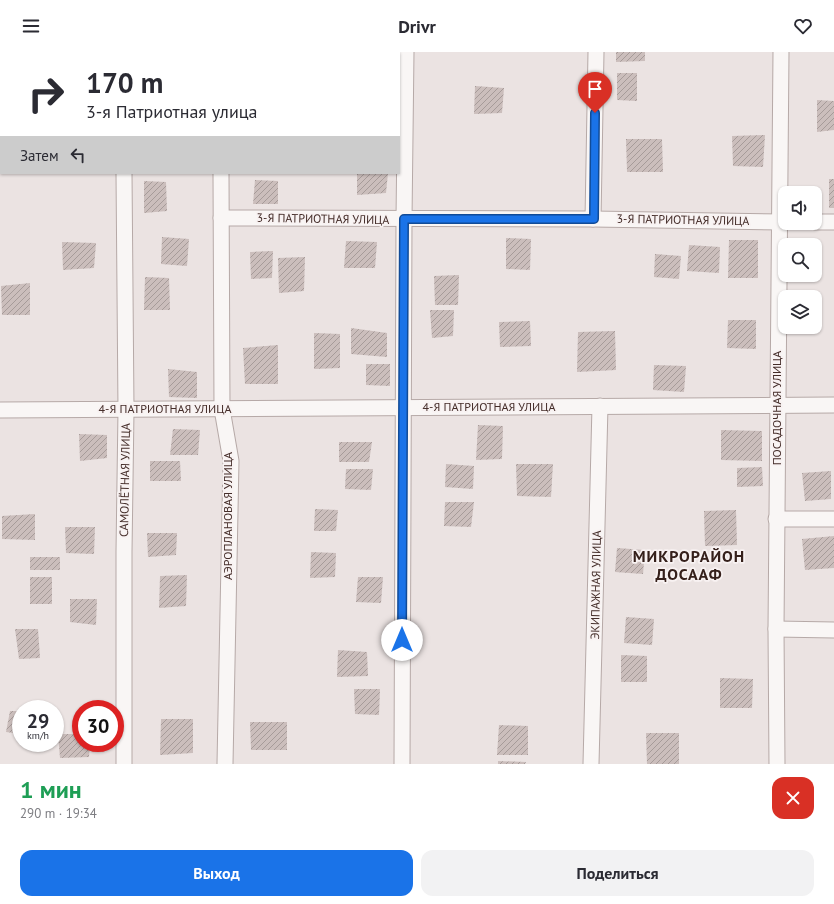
<!DOCTYPE html>
<html lang="ru">
<head>
<meta charset="utf-8">
<style>
	:root { --surface:#fff; --page:#f2f2f3; --text:#2b2b33; --muted:#7c7c81; --accent:#1a73e8 }
	body { margin:0; font-family:"PT Sans",sans-serif; background:var(--page); color:var(--text); height:100vh; display:flex; flex-direction:column; font-size:15px; white-space:nowrap }
	* { box-sizing:border-box; margin:0 }
	p { font-size:13px; color:var(--muted) }
	.icon { flex:none; width:22px; height:22px; fill:none; stroke:currentColor; stroke-width:2; stroke-linecap:round; stroke-linejoin:round }
	.map { position:relative; height:712px; overflow:hidden }
	.sheet { display:flex; flex-direction:column; background:var(--surface); flex:1 }
	.sheet>* { flex:none }
	.hud { position:absolute; left:0px; top:0px; width:400px; height:122px; box-shadow:0 1px 3px #0004; background:#fff; color:var(--text); overflow:hidden }
	.fabs { position:absolute; left:778px; top:134px; display:grid; gap:8px }
	.fabs a { display:grid; place-items:center; width:44px; height:44px; border-radius:8px; background:var(--surface); box-shadow:0 1px 3px #0004; font-size:20px }
	.speed { position:absolute; left:12px; top:648px; display:flex; gap:8px; font-size:20px; font-weight:700; text-align:center }
	.speed>* { display:grid; place-content:center; width:52px; height:52px; border-radius:50%; background:var(--surface); box-shadow:0 1px 3px #0004; line-height:1 }
	.speed small { font-size:10px; font-weight:400 }
	.speed .limit { border:6px solid #d22; background:#fff; color:#111 }
	.pin { position:absolute; display:grid; place-items:center; width:34px; height:34px; color:#fff; margin:-41px -17px; border-radius:50% 50% 50% 0; rotate:-45deg; box-shadow:0 0 4px #0007 }
	.pin .icon { rotate:45deg }
	.me { position:absolute; width:44px; margin:-22px; rotate:0deg; stroke-linejoin:round; filter:drop-shadow(0 0 3px #0008) }
	.turn { display:flex; align-items:center; gap:14px; height:84px; padding:0 20px; font-size:18px }
	.turn .icon { width:52px; height:52px; stroke-width:2.5 }
	.turn b { display:block; font-size:28px; line-height:34px }
	.then { display:flex; align-items:center; height:38px; padding:0 20px; background:#0003; gap:8px; font-size:15px }
	.round { display:grid; place-items:center; flex:none; width:42px; height:42px; border-radius:12px; background:var(--page) }
	.head { display:flex; align-items:center; justify-content:space-between; height:68px; padding:0 20px }
	h1 { font-size:24px; font-weight:800; line-height:30px; color:#1e9e55 }
	.primary-button { display:flex; gap:8px; margin-top:auto; padding:8px 20px }
	.primary-button a { flex:1; height:46px; border-radius:12px; background:var(--accent); color:#fff; font-size:16px; font-weight:800; line-height:46px; text-align:center }
	.primary-button a+a { background:var(--page); color:var(--text) }
	header { display:flex; justify-content:space-between; align-items:center; height:52px; padding:0 20px; background:var(--surface); font-size:18px; font-weight:800 }
	.map>svg:first-child { display:block }
	.building { fill:url(#building-hatch) }
	.lines { fill:none; stroke-linecap:round; stroke-linejoin:round }
	.minor-casing { stroke:#b6a9a7; stroke-width:17 }
	.minor { stroke:#f9f6f5; stroke-width:15 }
	.route-casing { stroke:#114b97; stroke-width:10 }
	.route { stroke:#1a73e8; stroke-width:7 }
	.labels { text-anchor:middle; stroke-width:3.5; stroke-linejoin:round; paint-order:stroke }
	.street-label { font-size:12px; fill:#442d29; stroke:#f8f2f2 }
	.district-label { font-size:16px; font-weight:bold; letter-spacing:1px; fill:#35201b; stroke:#f8f2f2 }
</style>
</head>
<body>
<header><svg class="icon" aria-label="menu" viewBox="0 0 24 24"><path d="M4 6h16M4 12h16M4 18h16"/></svg>Drivr<svg class="icon" aria-label="heart" viewBox="0 0 24 24"><path d="M12 20l-8-8c-3-5 5-10 8-4 3-6 11-1 8 4z"/></svg></header>
<div class="map">
<svg width="834" height="712" viewBox="0 0 834 712">
	<defs>
		<pattern id="building-hatch" width="6" height="6" patternUnits="userSpaceOnUse"><rect width="6" height="6" fill="#cbbebc"/><path d="M-1 1l2-2M0 6l6-6M5 7l2-2" fill="none" stroke="#a69b99"/></pattern>
	</defs>
	<rect width="100%" height="100%" fill="#ebe3e2"/>
	<g class="building">
		<polygon points="616,0 645,0 645,9 616,10"/>
		<polygon points="617,21 637,21 637,49 617,48"/>
		<polygon points="475,34 504,36 502,61 474,62"/>
		<polygon points="817,48 834,49 834,78 817,80"/>
		<polygon points="765,83 763,115 733,114 732,84"/>
		<polygon points="626,87 662,87 663,120 627,120"/>
		<polygon points="357,121 388,121 386,141 357,143"/>
		<rect x="829" y="127" width="5" height="29"/>
		<polygon points="255,128 278,129 278,152 253,152"/>
		<polygon points="144,129 166,130 167,159 144,161"/>
		<polygon points="162,185 189,187 187,214 161,212"/>
		<polygon points="506,186 531,187 530,218 506,217"/>
		<polygon points="729,188 758,188 758,226 728,226"/>
		<polygon points="346,189 377,190 375,216 344,216"/>
		<polygon points="62,190 96,191 94,216 63,218"/>
		<polygon points="689,193 720,195 719,221 687,219"/>
		<polygon points="273,199 272,226 251,227 250,200"/>
		<polygon points="655,202 681,204 679,227 654,225"/>
		<polygon points="305,205 304,239 279,241 278,206"/>
		<polygon points="459,223 458,253 435,253 434,224"/>
		<polygon points="145,225 169,226 170,258 144,258"/>
		<polygon points="30,231 30,263 2,263 1,234"/>
		<polygon points="430,258 454,258 453,284 432,286"/>
		<polygon points="728,268 756,268 756,297 727,296"/>
		<polygon points="530,269 531,294 500,295 499,270"/>
		<polygon points="351,276 387,281 387,305 351,302"/>
		<polygon points="615,279 616,318 577,320 578,280"/>
		<polygon points="314,281 340,282 340,316 314,317"/>
		<polygon points="278,293 278,332 245,332 243,296"/>
		<polygon points="366,312 390,312 390,334 366,333"/>
		<polygon points="654,313 686,314 684,340 653,338"/>
		<polygon points="168,317 197,320 197,346 169,345"/>
		<polygon points="478,373 503,374 502,407 476,408"/>
		<polygon points="173,377 200,378 198,403 170,403"/>
		<polygon points="721,378 762,379 762,409 721,408"/>
		<polygon points="79,382 107,383 107,406 80,409"/>
		<polygon points="339,390 372,390 369,410 339,410"/>
		<polygon points="150,409 180,409 181,429 150,429"/>
		<polygon points="446,412 474,414 473,437 445,435"/>
		<polygon points="516,412 553,412 551,445 517,444"/>
		<polygon points="762,415 763,434 737,435 737,416"/>
		<polygon points="346,417 373,417 371,438 345,437"/>
		<polygon points="831,419 831,447 805,449 802,421"/>
		<polygon points="445,450 474,450 471,475 444,474"/>
		<polygon points="315,457 338,458 336,479 314,479"/>
		<polygon points="736,458 737,493 705,494 704,459"/>
		<polygon points="35,462 35,488 2,487 2,464"/>
		<polygon points="65,475 95,475 94,502 66,501"/>
		<polygon points="147,481 177,481 176,503 148,505"/>
		<polygon points="834,484 834,516 805,518 802,487"/>
		<polygon points="617,496 645,498 643,522 615,520"/>
		<polygon points="311,500 336,501 335,525 310,526"/>
		<rect x="30" y="505" width="30" height="13"/>
		<polygon points="187,523 186,554 159,556 160,524"/>
		<rect x="30" y="525" width="22" height="27"/>
		<polygon points="358,525 383,525 381,551 356,550"/>
		<polygon points="70,547 97,547 96,573 70,570"/>
		<polygon points="626,565 654,567 652,593 624,591"/>
		<polygon points="15,577 38,577 40,606 19,607"/>
		<polygon points="338,598 367,600 368,624 337,625"/>
		<polygon points="621,603 647,604 647,630 621,630"/>
		<polygon points="720,626 753,627 752,656 720,656"/>
		<polygon points="354,637 380,637 379,663 355,662"/>
		<polygon points="10,659 21,659 21,682 6,680"/>
		<polygon points="161,667 193,667 193,701 160,703"/>
		<polygon points="250,670 287,670 287,698 251,698"/>
		<polygon points="499,673 528,674 528,703 497,703"/>
		<polygon points="646,681 679,681 679,712 647,712"/>
		<polygon points="58,682 81,682 81,691 90,691 89,705 60,706"/>
		<polygon points="498,709 526,710 525,712 498,712"/>
	</g>
	<g class="lines">
		<g class="minor-casing">
			<g id="minor">
				<polyline points="125,1 125,0"/>
				<polyline points="222,1 222,0"/>
				<polyline points="124,121 126,358 124,500 124,712"/>
				<polyline points="221,121 222,357 231,409 225,712"/>
				<polyline points="221,166 593,167 785,170"/>
				<polyline points="593,167 596,0"/>
				<polyline points="815,170 834,170"/>
				<polyline points="0,358 834,353"/>
				<polyline points="776,467 834,467"/>
				<polyline points="776,577 834,578"/>
				<polyline points="402,712 404,167 406,0"/>
				<polyline points="591,712 600,354"/>
				<polyline points="777,712 776,577 781,0"/>
			</g>
		</g>
		<use href="#minor" class="minor"/>
	</g>
	<g class="lines">
		<g class="route-casing">
			<polyline id="route" points="402,588 404,167 594,167 595,61"/>
		</g>
		<use href="#route" class="route"/>
	</g>
	<g class="labels">
		<g class="street-label">
			<text transform="translate(323 167) rotate(1)" y="4">3-Я ПАТРИОТНАЯ УЛИЦА</text>
			<text transform="translate(683 168) rotate(1)" y="4">3-Я ПАТРИОТНАЯ УЛИЦА</text>
			<text x="489" y="359">4-Я ПАТРИОТНАЯ УЛИЦА</text>
			<text transform="translate(777 356) rotate(-90)" y="4">ПОСАДОЧНАЯ УЛИЦА</text>
			<text x="165" y="361">4-Я ПАТРИОТНАЯ УЛИЦА</text>
			<text transform="translate(125 428) rotate(-89)" y="4">САМОЛЁТНАЯ УЛИЦА</text>
			<text transform="translate(228 464) rotate(-90)" y="4">АЭРОПЛАНОВАЯ УЛИЦА</text>
			<text transform="translate(596 533) rotate(-89)" y="4">ЭКИПАЖНАЯ УЛИЦА</text>
		</g>
		<g class="district-label">
			<text x="689" y="510">МИКРОРАЙОН<tspan x="689" dy="18">ДОСААФ</tspan></text>
		</g>
	</g>
</svg>
<div class="fabs">
<a><svg class="icon" aria-label="sound" viewBox="0 0 24 24"><path d="M4 9h4l5-4v14l-5-4H4zM17 9q2 3 0 6"/></svg></a>
<a><svg class="icon" aria-label="search" viewBox="0 0 24 24"><circle cx="10" cy="10" r="6"/><path d="M15 15l6 6"/></svg></a>
<a><svg class="icon" aria-label="layers" viewBox="0 0 24 24"><path d="M12 4l9 5-9 5-9-5zM3 14l9 5 9-5"/></svg></a>
</div>
<div class="speed"><div>29<small>km/h</small></div><div class="limit">30</div></div>
<div class="pin" style="left:595px;top:61px;background:#d93025"><svg class="icon" aria-label="arrive" viewBox="0 0 24 24"><path d="M6 21V4h12l-3 4 3 4H6"/></svg></div>
<svg class="me" style="left:402px;top:588px" viewBox="-20 -20 40 40"><circle r="19" fill="#fff"/><path d="M0-13L10 11 0 6-10 11z" fill="#1a73e8"/></svg>
<div class="hud">
<div class="turn"><svg class="icon" aria-label="right" viewBox="0 0 24 24"><path d="M7 20v-9h11M14 6l5 5-5 5"/></svg><div><b>170 m</b>3-я Патриотная улица</div></div>
<div class="then">Затем<svg class="icon" aria-label="left" viewBox="0 0 24 24"><path d="M17 20v-9H6M10 6l-5 5 5 5"/></svg></div>
</div>
</div>
<section class="sheet">
<div class="head"><div><h1>1 мин</h1><p>290 m · 19:34</p></div><a class="round" style="background:#d93025;color:#fff"><svg class="icon" aria-label="close" viewBox="0 0 24 24"><path d="M6 6l12 12M18 6L6 18"/></svg></a></div>
<div class="primary-button"><a>Выход</a><a>Поделиться</a></div>
</section>
</body>
</html>
